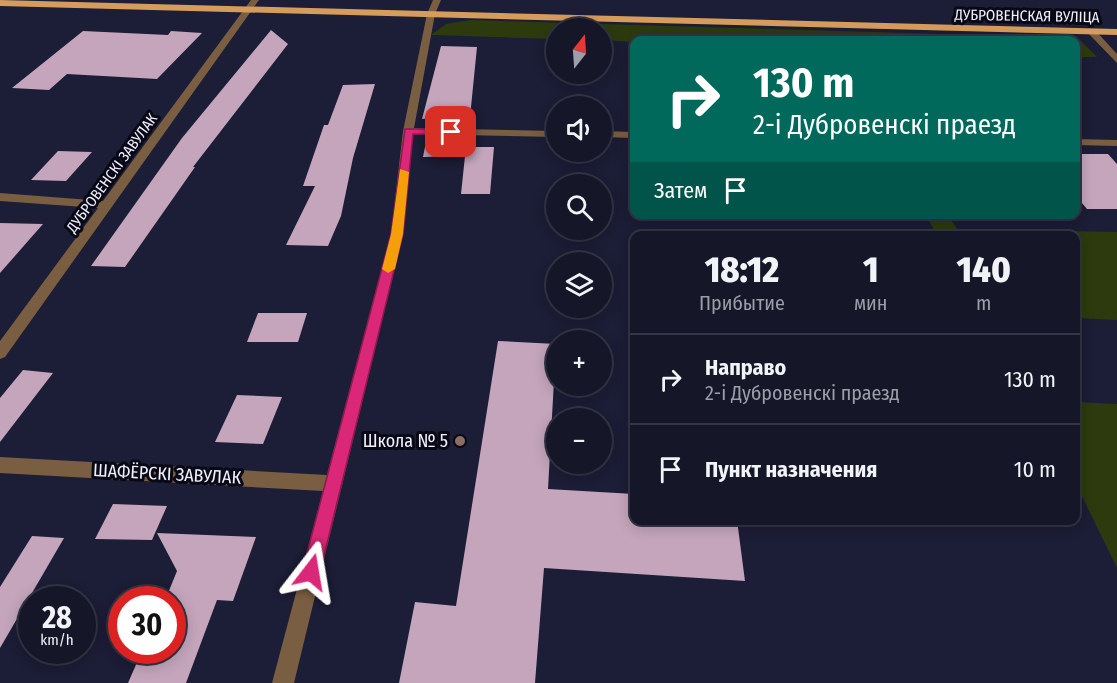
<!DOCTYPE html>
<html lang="ru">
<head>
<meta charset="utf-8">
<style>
	:root { --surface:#151628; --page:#1e1f30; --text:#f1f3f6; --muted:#9d9fa8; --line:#343545 }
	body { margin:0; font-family:"Fira Sans Condensed",sans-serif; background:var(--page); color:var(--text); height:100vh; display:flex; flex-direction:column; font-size:22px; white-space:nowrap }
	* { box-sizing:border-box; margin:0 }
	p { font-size:20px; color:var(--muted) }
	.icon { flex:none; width:33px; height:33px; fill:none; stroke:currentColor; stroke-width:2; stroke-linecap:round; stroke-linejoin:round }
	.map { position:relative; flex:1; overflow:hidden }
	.panel { position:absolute; left:630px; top:231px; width:450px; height:294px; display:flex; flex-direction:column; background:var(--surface); border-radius:12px; box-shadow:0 3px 15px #0003,0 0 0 2px var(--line) }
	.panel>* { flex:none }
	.top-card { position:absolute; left:630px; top:36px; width:450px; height:183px; border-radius:12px; box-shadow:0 3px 15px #0003,0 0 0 2px var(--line); background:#00695c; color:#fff; overflow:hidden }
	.needle { width:39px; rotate:17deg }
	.buttons { position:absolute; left:546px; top:18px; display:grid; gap:12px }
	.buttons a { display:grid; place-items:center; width:66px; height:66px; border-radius:50%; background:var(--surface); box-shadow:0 3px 15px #0003,0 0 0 2px var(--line); font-size:30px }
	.speed { position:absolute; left:18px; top:586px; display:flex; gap:12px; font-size:30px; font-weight:700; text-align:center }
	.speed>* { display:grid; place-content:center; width:78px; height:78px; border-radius:50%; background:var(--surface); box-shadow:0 3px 15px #0003,0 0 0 2px var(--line); line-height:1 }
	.speed small { font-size:15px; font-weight:400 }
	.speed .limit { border:9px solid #d22; background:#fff; color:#111 }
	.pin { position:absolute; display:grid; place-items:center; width:51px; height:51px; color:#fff; margin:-26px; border-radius:12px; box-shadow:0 3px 9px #0006 }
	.me { position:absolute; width:66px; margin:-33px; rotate:14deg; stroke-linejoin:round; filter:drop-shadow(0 0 4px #0008) }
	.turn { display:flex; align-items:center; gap:21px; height:126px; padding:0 24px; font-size:27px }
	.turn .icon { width:78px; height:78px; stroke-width:2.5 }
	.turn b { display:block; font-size:42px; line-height:51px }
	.then { display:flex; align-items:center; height:57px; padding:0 24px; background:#0003; gap:12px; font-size:22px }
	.eta { display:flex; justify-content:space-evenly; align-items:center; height:102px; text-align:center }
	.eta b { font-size:36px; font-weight:800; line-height:42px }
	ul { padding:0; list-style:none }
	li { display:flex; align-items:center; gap:18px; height:90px; padding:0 24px; border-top:2px solid var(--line) }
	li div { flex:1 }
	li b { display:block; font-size:22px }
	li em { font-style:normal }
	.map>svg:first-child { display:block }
	.green { fill:#2c3a0e }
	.building { fill:#c4a5bb }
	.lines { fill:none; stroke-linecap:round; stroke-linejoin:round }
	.minor { fill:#7a5e41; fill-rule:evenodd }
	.major { fill:#d69c5c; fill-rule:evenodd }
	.route { fill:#db2777; stroke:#8e194d; stroke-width:1.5 }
	.slow { fill:#f59e0b }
	.education-dot { fill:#8d6e63; stroke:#080914; stroke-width:2 }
	.labels { text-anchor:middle; stroke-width:6; stroke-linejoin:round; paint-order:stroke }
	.far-street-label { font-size:15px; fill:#eef0fe; stroke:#080914 }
	.poi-label { font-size:18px; fill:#eef0fe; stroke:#080914; text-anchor:end }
	.street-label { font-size:18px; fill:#eef0fe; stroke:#080914 }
</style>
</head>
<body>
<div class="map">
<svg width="1117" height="683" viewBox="0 0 1117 683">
	<rect width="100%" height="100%" fill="#1c1d36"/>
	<g class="green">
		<polygon points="470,20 1078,38 1097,57 1076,57 1076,40 634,42 602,40 602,28 556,28 556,39 431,35 446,24"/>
		<polygon points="926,215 948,215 957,229 1117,232 1117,320 1076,318 1076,236 937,235"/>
		<polygon points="1076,402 1117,404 1117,568 1076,484"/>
	</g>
	<g class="building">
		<polygon points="271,30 288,44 193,167 195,167 125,267 91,266 182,138"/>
		<polygon points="83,31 168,35 171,31 202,33 157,79 67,74 49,90 12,88"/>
		<polygon points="441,46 477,47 469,127 429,126 430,118 422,119"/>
		<polygon points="375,84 353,158 341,216 328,246 286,245 315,186 303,186 324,125 328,125 343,85"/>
		<polygon points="427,137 468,137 467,147 494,147 490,194 461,194 465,156 423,157"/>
		<polygon points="58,151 92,152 66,181 31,180"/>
		<polygon points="1076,154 1108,154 1117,164 1117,209 1087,209 1076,196"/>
		<polygon points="0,223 43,224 0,273"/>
		<polygon points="258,313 307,313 298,342 247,342"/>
		<polygon points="498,341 556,344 548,489 634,494 634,520 737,520 745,581 544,568 535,683 399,683 415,602 456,606"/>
		<polygon points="23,370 53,373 0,442 0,398"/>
		<polygon points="237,395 282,397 263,444 215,442"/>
		<polygon points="113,504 167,506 152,540 95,539"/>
		<polygon points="157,533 256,537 233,601 217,600 186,683 128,683 142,651 172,651 172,598 166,598 177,571"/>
		<polygon points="32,536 64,538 0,648 0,587"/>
	</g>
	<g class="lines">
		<g class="minor">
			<polygon points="251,0 259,0 5,357 0,359 0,341 98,208 0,201 0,193 103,201"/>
			<polygon points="433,0 441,0 435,14 414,128 556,131 556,137 413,134 403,234 294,683 272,683 323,491 0,473 0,457 327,475 391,234 403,131 427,14"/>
			<polygon points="1088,29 1094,29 1117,54 1117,63 1088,33"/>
			<polygon points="602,131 634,132 634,138 602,137"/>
			<polygon points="1076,139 1117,140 1117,146 1076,145"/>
		</g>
		<polygon class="major" points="0,0 1117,29 1117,35 0,6"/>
	</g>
	<polygon class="route" points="405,129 451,129 456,132 451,135 413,134 403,234 320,572 317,578 311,581 305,578 302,572 391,234"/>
	<polygon class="slow" points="400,169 409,172 403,234 395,269 388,273 382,269 391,234"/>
	<circle class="education-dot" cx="460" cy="441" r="6"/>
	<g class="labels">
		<g class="far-street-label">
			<text transform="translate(1027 16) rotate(1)" y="5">ДУБРОВЕНСКАЯ ВУЛІЦА</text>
			<text transform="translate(112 173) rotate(-54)" y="5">ДУБРОВЕНСКІ ЗАВУЛАК</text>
		</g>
		<g class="poi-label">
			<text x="448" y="447">Школа № 5</text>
		</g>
		<g class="street-label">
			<text transform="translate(167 474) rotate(3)" y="6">ШАФЁРСКІ ЗАВУЛАК</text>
		</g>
	</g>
</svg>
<div class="buttons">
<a><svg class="needle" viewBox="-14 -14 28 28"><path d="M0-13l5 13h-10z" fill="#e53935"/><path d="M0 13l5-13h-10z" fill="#9d9fa8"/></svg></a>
<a><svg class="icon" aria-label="sound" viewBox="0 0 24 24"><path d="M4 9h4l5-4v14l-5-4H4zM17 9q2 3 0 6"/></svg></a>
<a><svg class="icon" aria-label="search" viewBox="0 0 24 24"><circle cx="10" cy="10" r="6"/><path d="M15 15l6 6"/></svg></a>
<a><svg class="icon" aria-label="layers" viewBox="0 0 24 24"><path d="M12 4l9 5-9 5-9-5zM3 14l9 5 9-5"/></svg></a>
<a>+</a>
<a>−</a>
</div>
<div class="speed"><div>28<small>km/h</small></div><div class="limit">30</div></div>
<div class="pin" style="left:451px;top:132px;background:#d93025"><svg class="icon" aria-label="arrive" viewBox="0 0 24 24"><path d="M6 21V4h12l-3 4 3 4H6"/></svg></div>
<svg class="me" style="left:311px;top:572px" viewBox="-20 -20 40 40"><path d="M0-17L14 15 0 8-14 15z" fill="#db2777" stroke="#fff" stroke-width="4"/></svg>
<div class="top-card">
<div class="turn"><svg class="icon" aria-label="right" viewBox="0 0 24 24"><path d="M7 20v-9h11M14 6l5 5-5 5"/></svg><div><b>130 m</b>2-і Дубровенскі праезд</div></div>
<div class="then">Затем<svg class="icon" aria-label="arrive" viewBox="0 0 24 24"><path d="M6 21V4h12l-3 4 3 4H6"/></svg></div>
</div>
<section class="panel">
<div class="eta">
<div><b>18:12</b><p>Прибытие</p></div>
<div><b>1</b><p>мин</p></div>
<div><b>140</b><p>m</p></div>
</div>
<ul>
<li><svg class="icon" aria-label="right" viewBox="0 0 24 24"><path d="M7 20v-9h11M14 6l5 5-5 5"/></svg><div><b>Направо</b><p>2-і Дубровенскі праезд</p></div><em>130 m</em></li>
<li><svg class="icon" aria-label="arrive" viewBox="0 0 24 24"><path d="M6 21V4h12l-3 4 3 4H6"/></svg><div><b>Пункт назначения</b></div><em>10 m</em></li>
</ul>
</section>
</div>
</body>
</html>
